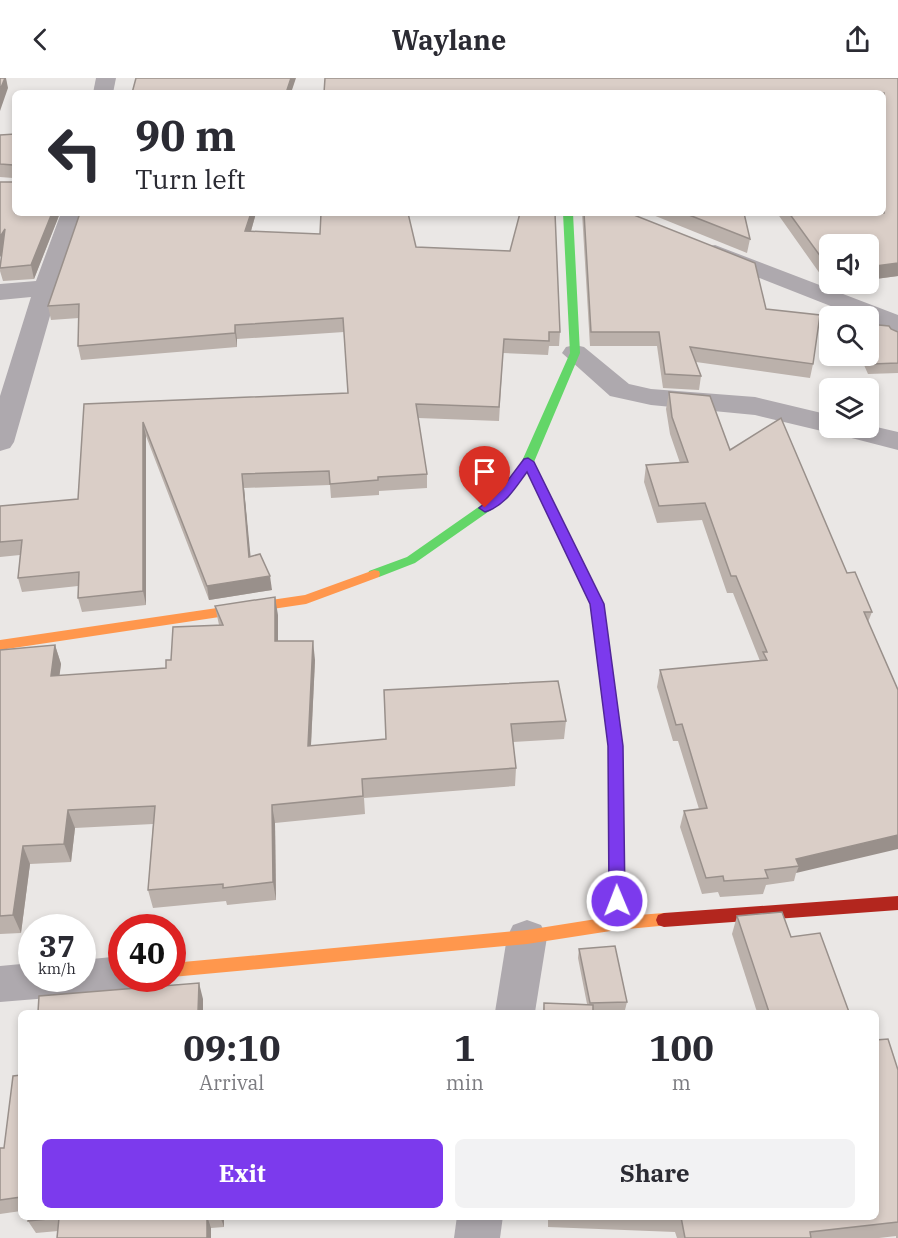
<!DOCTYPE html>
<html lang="en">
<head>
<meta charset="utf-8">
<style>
	:root { --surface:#fff; --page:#f2f2f3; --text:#2b2b33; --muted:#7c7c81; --accent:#7c3aed }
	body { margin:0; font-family:"IBM Plex Serif",serif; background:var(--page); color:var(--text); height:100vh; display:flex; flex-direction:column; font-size:22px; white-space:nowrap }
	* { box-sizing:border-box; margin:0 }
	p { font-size:20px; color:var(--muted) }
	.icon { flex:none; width:33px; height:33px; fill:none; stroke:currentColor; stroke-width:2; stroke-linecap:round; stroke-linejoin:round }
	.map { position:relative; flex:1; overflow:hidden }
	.panel { position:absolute; left:18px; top:932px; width:861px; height:210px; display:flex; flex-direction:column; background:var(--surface); border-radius:9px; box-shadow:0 3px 9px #0003 }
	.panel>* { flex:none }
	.top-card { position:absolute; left:12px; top:12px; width:874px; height:126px; border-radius:9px; box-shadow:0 3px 9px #0003; background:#fff; color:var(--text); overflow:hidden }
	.fabs { position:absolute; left:819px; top:156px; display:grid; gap:12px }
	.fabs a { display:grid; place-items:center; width:60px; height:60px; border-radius:9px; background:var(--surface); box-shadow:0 3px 9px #0003; font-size:30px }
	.speed { position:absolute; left:18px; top:836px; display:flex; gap:12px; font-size:30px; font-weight:700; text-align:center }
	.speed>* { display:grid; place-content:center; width:78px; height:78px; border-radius:50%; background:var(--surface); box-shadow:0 3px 9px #0003; line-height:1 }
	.speed small { font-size:15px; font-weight:400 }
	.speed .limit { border:9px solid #d22; background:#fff; color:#111 }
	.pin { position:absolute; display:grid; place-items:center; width:51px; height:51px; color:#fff; margin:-62px -26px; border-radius:50% 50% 50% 0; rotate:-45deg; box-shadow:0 0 6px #0007 }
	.pin .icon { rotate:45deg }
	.me { position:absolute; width:66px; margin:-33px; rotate:359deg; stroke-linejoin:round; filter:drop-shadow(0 0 4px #0008) }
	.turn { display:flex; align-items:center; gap:21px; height:126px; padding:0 24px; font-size:27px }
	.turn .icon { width:78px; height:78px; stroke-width:2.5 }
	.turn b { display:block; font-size:42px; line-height:51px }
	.eta { display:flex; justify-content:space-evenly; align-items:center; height:102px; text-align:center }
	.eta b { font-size:36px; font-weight:700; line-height:42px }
	.cta { display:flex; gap:12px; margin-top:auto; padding:12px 24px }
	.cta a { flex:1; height:69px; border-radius:9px; background:var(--accent); color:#fff; font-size:24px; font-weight:700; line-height:69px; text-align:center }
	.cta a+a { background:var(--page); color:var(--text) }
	header { display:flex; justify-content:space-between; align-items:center; height:78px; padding:0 24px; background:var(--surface); font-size:27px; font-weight:700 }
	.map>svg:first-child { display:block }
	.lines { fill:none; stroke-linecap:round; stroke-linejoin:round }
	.street { fill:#aea9ae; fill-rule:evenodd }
	.fast { fill:#63d668; fill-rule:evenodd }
	.slow { fill:#ff974d; fill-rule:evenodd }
	.jam { fill:#b3261e; fill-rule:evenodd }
	.wall { fill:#bbb1ab }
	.shaded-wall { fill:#99908b }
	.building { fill:#dacec7; stroke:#99908b; stroke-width:1.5 }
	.route { fill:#7c3aed; stroke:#51269a; stroke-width:1.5 }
</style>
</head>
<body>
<header><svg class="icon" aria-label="back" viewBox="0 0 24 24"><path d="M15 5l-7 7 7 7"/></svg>Waylane<svg class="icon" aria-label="share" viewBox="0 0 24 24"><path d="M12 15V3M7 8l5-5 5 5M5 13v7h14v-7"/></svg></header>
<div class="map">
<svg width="898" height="1160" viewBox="0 0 898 1160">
	<rect width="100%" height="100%" fill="#eae7e5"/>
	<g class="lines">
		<g class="street">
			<polygon points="96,0 116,0 113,15 93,15"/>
			<polygon points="61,135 85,135 58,210 14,364 10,370 0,373 0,318 31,219 0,222 0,206 36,203"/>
			<polygon points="715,167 898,237 898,254 868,243 868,238 856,238 706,179 703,174 706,169"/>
			<polygon points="575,267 584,269 629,306 651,311 755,319 830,337 830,350 868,350 868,347 898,354 898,372 836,356 834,354 830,355 755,337 651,327 610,318 562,275 566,269"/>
			<polygon points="527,842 541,847 547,859 535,934 495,934 507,859 513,847"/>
			<polygon points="122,878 122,900 140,900 136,909 122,914 0,924 0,888 32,885 32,900 82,900 82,882"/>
			<polygon points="457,1138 503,1138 500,1160 454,1160"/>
		</g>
		<polygon class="fast" points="563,135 573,135 580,275 534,384 508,420 415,485 379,499 369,499 368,496 369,493 407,479 500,414 522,383 570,275"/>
		<g class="slow">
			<polygon points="528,380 534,384 604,526 622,667 625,838 664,835 670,837 672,842 670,847 617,852 527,866 172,899 172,885 527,852 609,839 608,667 590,526 522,384"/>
			<polygon points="374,492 379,493 380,496 379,499 306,526 0,572 0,562 305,517"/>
		</g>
		<polygon class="jam" points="898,818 898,832 664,849 658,847 656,842 658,837 664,835"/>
	</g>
	<g class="wall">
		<polygon points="898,0 898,198 868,202 830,166 830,206 842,206 830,207 824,194 823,200 777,135 884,135"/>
		<polygon points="15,56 15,135 60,135 34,201 3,203 0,193 1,178 0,179 0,104 13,104 13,100 0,99 0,57"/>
		<polygon points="80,135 256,135 251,153 416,169 510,173 520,137 519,135 555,135 560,254 559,268 549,268 548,277 503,275 499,343 418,340 427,396 427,410 379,413 379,417 331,420 330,407 244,410 250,479 272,512 209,522 146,358 146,527 82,534 78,520 78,508 22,514 18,500 20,477 0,479 0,428 78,421 84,326 348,315 344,254 237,261 237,269 81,282 78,268 79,240 51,242 48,228"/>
		<polygon points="582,135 629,135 766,231 813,286 810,300 696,284 701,298 699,312 663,310 657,268 590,268"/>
		<polygon points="648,135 744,135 750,161 747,175"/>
		<polygon points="891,251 898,254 898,295 868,296 860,278 868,278"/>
		<polygon points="669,314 730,372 847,495 872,534 868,544 898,612 796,795 794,803 766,807 763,816 720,819 718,814 702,816 680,749 684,733 699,731 678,663 673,663 657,609 660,592 760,583 733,515 727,515 702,442 657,445 644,404 646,387 680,385 670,356 666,331"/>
		<polygon points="215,528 278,537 278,563 315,582 311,668 386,661 384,612 566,643 564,661 513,664 516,690 515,708 364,720 365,736 275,745 276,822 227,827 226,823 153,830 148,812 153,746 75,750 71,784 30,786 21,855 0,856 0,572 55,567 61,586 59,598 166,590 171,582 219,547"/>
		<polygon points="737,838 791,859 849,934 757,934 732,856"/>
		<polygon points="579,871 627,924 625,932 593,934 543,934 544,925 587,926 578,880"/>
		<polygon points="898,992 898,1160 896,1160 896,1158 879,1160 677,1160 675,1154 548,1149 548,1138 876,1138"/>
		<polygon points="21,997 21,1133 0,1136 0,1070 4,1070"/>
		<polygon points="29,1138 238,1138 238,1141 224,1142 224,1149 211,1150 58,1153 36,1155 28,1143"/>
	</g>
	<g class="shaded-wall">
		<polygon points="5,0 6,0 8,10 0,33 0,12"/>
		<polygon points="291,0 296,0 291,15 286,15"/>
		<polygon points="52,135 60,135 34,201 31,187"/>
		<polygon points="251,135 256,135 247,167 245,153"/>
		<polygon points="5,151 9,164 0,179 0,159"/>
		<polygon points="898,185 898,198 868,202 868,189"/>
		<polygon points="235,247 237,261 237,269 235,255"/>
		<polygon points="143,344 146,358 146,527 143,513"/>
		<polygon points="242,396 244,410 252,493 249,479"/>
		<polygon points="270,498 272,512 209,522 207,508"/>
		<polygon points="275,519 278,537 278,582 275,563"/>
		<polygon points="313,563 315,582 310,686 308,668"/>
		<polygon points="55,567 61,586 57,617 51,598"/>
		<polygon points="272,727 275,745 276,822 273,804"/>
		<polygon points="68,732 75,750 71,784 64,766"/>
		<polygon points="898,757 898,771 796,795 799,788 796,781"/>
		<polygon points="23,768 30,786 21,855 13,837"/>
		<polygon points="199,905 203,921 203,934 198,934"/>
		<polygon points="207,1138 211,1150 211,1160 207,1160"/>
		<polygon points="220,1138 223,1138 224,1142 224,1149"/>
	</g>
	<g class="building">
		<polygon points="0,0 5,0 0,12"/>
		<polygon points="136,0 291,0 286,15 132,15"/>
		<polygon points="325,0 898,0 898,185 868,189 868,166 830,166 830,185 827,179 826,186 789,135 884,135 884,15 324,15"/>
		<polygon points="15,56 15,135 52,135 31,187 0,190 5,151 0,159 0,104 13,104 13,87 0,86 0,57"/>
		<polygon points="80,135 251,135 245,153 320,156 321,135 408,135 416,169 510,173 520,135 555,135 560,254 549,254 549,263 504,261 499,329 416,326 427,396 378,399 378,402 330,406 329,393 242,396 249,479 260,476 270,498 207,508 143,344 143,513 78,520 79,494 18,500 22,462 0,464 0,428 78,421 84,326 348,315 343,240 235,247 235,255 78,268 79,226 48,228"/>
		<polygon points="584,135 629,135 755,185 766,231 820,237 813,286 690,269 701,298 665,296 659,254 591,254"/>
		<polygon points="684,135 744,135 750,161"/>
		<polygon points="868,246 889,248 891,251 898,254 898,285 871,286 867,278 868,278"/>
		<polygon points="669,314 710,318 730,372 781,340 847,495 855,494 872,534 864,534 898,612 898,757 796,781 799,788 765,792 768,800 724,803 723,798 706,800 684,733 707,730 682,646 676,647 660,592 767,582 763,574 767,574 736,498 731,498 705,425 659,428 646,387 688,384 672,339"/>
		<polygon points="275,519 275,563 313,563 308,668 386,661 384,612 558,603 566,643 511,646 516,690 362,701 363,718 272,727 273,804 223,810 223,806 148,812 155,728 68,732 64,766 23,768 13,837 0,838 0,572 55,567 51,598 166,590 166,582 171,582 173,549 223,547 215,528"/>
		<polygon points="782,834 791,859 820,855 849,934 769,934 737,838"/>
		<polygon points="615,868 627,924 590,925 579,871"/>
		<polygon points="199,905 198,934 38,934 39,918"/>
		<polygon points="544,925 593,927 593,934 544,934"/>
		<polygon points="888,961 898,992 898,1144 810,1154 811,1160 685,1160 681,1139 664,1138 876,1138 876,962"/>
		<polygon points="21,997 21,1119 0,1122 0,1070 4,1070 13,998"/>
		<polygon points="29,1138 207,1138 207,1160 57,1160 59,1140 28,1143"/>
	</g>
	<path class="route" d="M528,380L534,384L604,526L623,668L625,823L623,828L617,830L612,828L609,823L608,668L590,526L527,394C515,410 505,428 485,434L479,430L499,414L524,381Z"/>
</svg>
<div class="fabs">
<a><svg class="icon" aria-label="sound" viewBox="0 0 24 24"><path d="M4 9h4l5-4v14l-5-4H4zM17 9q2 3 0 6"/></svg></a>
<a><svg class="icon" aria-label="search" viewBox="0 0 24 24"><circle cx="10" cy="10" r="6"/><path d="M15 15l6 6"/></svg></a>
<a><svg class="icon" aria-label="layers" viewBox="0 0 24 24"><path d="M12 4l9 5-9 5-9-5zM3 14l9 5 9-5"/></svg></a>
</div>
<div class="speed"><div>37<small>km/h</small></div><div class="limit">40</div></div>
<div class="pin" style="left:485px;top:430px;background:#d93025"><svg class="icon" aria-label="arrive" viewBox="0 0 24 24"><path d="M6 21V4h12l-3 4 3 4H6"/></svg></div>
<svg class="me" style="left:617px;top:823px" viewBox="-20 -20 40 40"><circle r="17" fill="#7c3aed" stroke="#fff" stroke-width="3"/><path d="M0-11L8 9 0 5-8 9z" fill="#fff"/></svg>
<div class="top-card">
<div class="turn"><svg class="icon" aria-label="left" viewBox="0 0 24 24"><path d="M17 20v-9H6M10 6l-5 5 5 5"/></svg><div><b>90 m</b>Turn left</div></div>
</div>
<section class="panel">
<div class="eta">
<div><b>09:10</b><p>Arrival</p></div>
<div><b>1</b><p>min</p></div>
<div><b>100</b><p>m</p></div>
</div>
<div class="cta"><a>Exit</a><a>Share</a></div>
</section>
</div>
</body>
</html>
